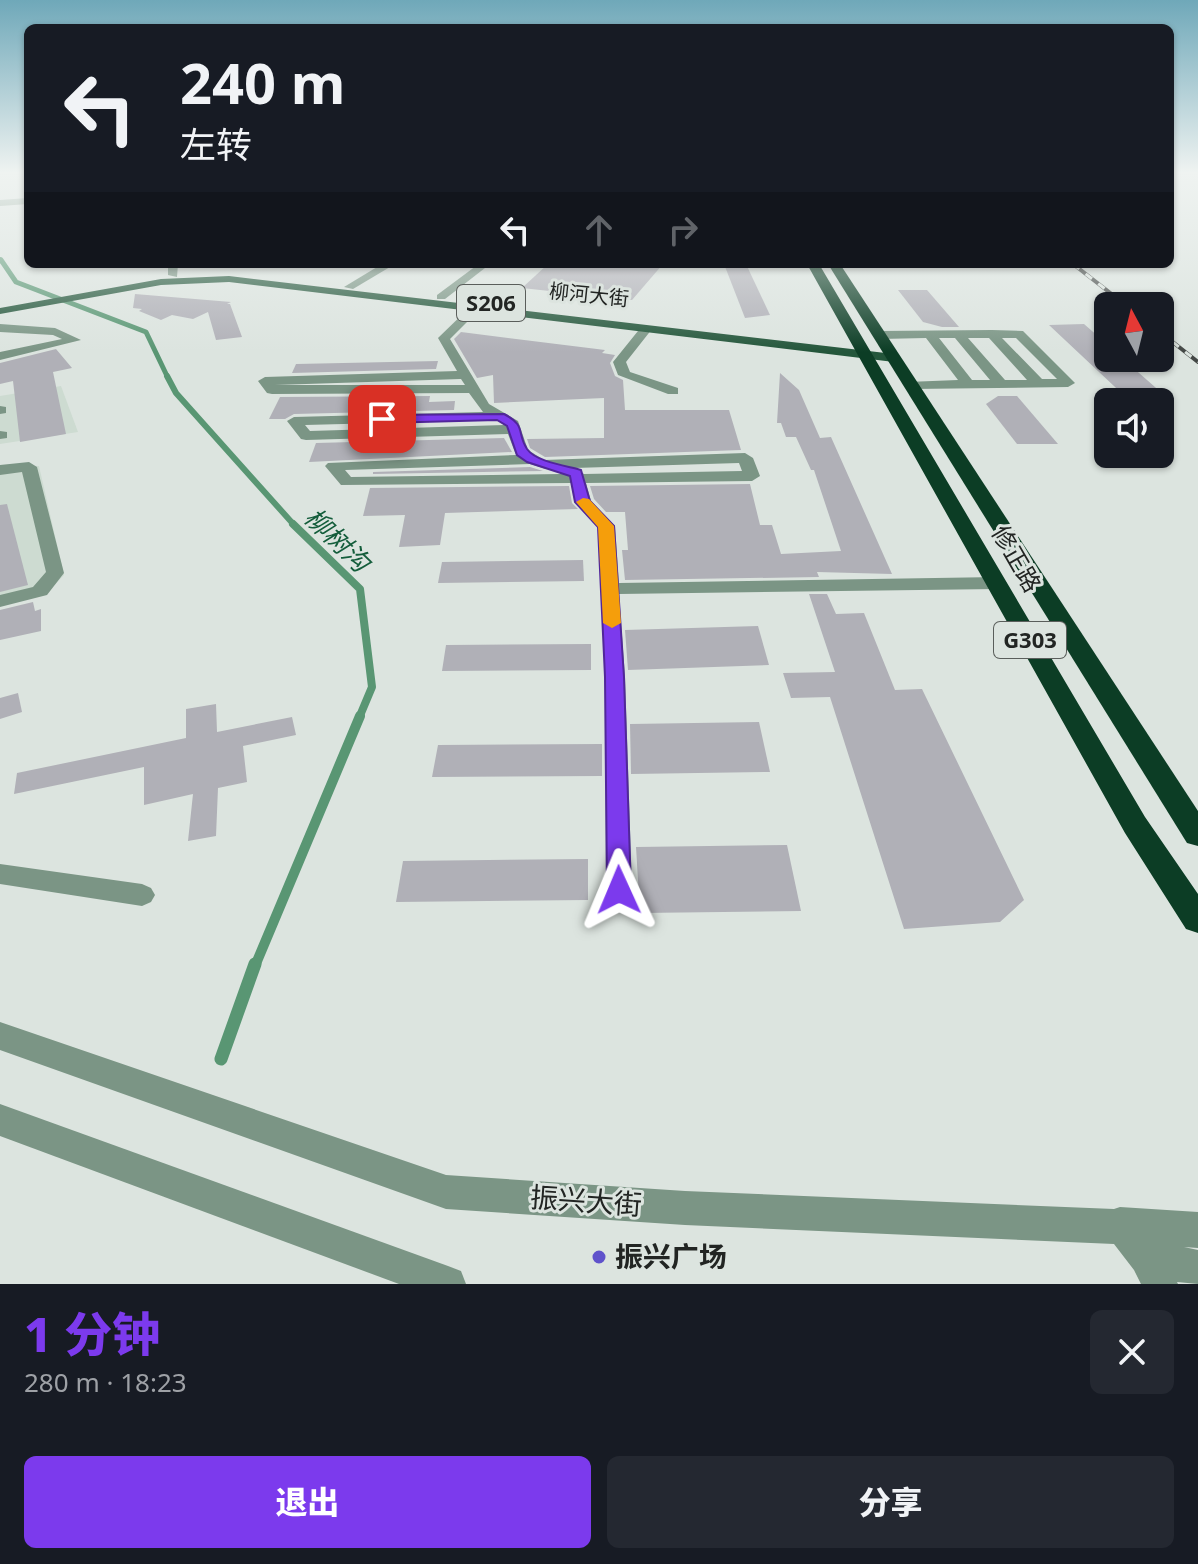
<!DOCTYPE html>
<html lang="zh">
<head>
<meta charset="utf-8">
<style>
	:root { --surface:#171b24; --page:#242831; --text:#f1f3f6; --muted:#9ea1a6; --accent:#7c3aed }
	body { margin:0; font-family:"Noto Sans","Noto Sans SC",sans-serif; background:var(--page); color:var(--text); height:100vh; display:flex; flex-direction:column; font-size:30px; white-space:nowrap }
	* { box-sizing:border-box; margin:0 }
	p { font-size:26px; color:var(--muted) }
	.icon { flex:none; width:44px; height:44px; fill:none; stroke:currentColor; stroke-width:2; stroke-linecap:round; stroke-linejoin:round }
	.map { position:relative; height:1284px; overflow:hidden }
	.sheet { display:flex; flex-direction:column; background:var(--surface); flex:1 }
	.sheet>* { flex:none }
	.banner { position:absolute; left:24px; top:24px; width:1150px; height:244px; border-radius:12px; box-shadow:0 2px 6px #0004; background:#171b24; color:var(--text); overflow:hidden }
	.needle { width:52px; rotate:353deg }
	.buttons { position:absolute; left:1094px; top:292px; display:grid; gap:16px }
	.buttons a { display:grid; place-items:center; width:80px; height:80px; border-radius:12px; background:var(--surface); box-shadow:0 2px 6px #0004; font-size:40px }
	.pin { position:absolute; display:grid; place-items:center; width:68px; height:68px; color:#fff; margin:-34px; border-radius:16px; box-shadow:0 4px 12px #0006 }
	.me { position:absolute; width:88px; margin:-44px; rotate:359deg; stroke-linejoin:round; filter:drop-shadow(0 0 6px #0008) }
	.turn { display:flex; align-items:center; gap:28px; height:168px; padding:0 24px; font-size:36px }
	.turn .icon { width:104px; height:104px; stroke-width:2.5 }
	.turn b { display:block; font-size:56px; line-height:68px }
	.lanes { display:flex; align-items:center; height:76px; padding:0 24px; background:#0003; justify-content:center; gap:40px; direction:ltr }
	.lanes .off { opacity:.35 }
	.round { display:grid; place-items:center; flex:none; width:84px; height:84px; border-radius:12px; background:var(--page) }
	.overview { display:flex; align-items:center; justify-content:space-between; height:136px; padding:0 24px }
	h1 { font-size:48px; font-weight:800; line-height:60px; color:var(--accent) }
	.action { display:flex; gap:16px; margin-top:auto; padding:16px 24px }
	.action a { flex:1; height:92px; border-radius:12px; background:var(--accent); color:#fff; font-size:32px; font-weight:800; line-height:92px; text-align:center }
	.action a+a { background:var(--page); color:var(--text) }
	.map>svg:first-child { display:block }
	.built { fill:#cddbd1 }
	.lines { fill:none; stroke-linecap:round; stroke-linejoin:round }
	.stream-far5 { stroke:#599673; stroke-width:4 }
	.stream-far4 { stroke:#599673; stroke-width:5 }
	.stream-far3 { stroke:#599673; stroke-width:6 }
	.stream-far2 { stroke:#599673; stroke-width:8 }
	.stream-far1 { stroke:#599673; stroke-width:10 }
	.stream { stroke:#599673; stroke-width:13 }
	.building { fill:#b0b0b7 }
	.minor { fill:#7b9585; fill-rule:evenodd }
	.major { fill:#24563b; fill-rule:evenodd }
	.highway { fill:#0c3d25; fill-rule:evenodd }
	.rail-casing { stroke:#444846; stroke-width:4 }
	.rail { stroke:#dce4df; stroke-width:3; stroke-dasharray:8; stroke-linecap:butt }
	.route { fill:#7c3aed; stroke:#51269a; stroke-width:2 }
	.slow { fill:#f59e0b }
	.poi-dot { fill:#5f52cb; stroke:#dce4df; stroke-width:3 }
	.labels { text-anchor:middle; stroke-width:6; stroke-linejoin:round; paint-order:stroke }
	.far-street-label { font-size:20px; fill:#222523; stroke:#dce4df }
	.shield { fill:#dce4df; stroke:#5a5e5b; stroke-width:2 }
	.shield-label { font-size:22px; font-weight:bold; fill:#222523 }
	.street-label { font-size:24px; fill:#222523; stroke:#dce4df }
	.water-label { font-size:26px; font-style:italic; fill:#145d3b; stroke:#dce4df }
	.near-street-label { font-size:28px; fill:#222523; stroke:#dce4df }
	.near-poi-label { font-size:28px; font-weight:bold; fill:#222523; stroke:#dce4df; text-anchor:start }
</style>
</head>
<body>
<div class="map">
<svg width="1198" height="1284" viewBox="0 0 1198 1284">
	<rect width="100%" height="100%" fill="#dce4df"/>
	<g class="built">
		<polygon points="61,386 78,432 0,444 0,396"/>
		<polygon points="0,465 39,466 64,575 45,595 0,606"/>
	</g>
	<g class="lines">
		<polyline class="stream-far5" points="0,259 2,262"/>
		<polyline class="stream-far4" points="1,260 16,282 146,332 168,378"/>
		<polyline class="stream-far3" points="167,376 176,393 295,526"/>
		<polyline class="stream-far2" points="293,524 360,589 372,687 359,718"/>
		<polyline class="stream-far1" points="255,966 360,716"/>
		<polyline class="stream" points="221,1059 255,964"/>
	</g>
	<g class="building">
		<polygon points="548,264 663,264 632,300 522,288"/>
		<polygon points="724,264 746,264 770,315 745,318"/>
		<polygon points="898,290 927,290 959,327 942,327 923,322"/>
		<polygon points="135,294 231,302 227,304 230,304 242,337 216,340 208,312 193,319 172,315 161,320 139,311 142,309 133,308"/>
		<polygon points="1084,324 1108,345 1108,358 1122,358 1172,402 1131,402 1049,325"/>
		<polygon points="461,332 605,350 602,353 615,355 610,363 615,376 623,380 625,410 729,410 741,450 545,457 530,448 527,439 604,438 604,398 494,403 493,375 477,378 454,339"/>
		<polygon points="56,349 72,368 53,372 66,434 20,442 13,381 0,384 0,363"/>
		<polygon points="438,361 436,369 292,373 296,364"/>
		<polygon points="780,373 799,390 820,438 831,437 892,574 817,572 819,577 625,580 622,550 628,550 625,512 606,512 594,499 590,486 750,484 760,525 772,525 781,554 841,551 814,470 811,470 796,437 786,437 781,423 777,423"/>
		<polygon points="430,396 429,402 455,401 454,410 294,414 285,419 269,419 280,397"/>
		<polygon points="998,396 1017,396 1058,444 1017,444 986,404"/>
		<polygon points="504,438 512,452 309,462 316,443"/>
		<polygon points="530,467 543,471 373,474 373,472"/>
		<polygon points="569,486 572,503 578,509 445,513 440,545 399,547 405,515 363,516 370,488"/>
		<polygon points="7,504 28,585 0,592 0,505"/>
		<polygon points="583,560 584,581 438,583 442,562"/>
		<polygon points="809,594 827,594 836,614 864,613 895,690 922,689 1024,900 1000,922 904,929 830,697 791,698 783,673 835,672"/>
		<polygon points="33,602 35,611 41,609 41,631 0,640 0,610"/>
		<polygon points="758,626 769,665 628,670 625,630"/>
		<polygon points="591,644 591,670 442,671 446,645"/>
		<polygon points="18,693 22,712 0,719 0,698"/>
		<polygon points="216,704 217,732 292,717 296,735 243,746 247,782 218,788 216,836 188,841 193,794 144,805 144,767 14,794 17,773 186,738 186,709"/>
		<polygon points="759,722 770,772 631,774 630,724"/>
		<polygon points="602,744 602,776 432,777 438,745"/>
		<polygon points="787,845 801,911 640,913 636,847"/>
		<polygon points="588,859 588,900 396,902 403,861"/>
	</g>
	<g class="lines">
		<g class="minor">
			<polygon points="28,198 28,204 0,206 0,200"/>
			<polygon points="168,264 178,264 177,277 168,275"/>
			<polygon points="382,264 395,264 353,289 344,287"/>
			<polygon points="476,266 485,268 445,299 437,299 437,295"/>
			<path d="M471,306L481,308L450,339L489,404L518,421L528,450L544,460L745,453L753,458L760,476L752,481L586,483L591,501L615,526L619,583L998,577L1007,583L998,589L619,594L625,677L632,890L628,897L619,900L610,897L606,890L605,677L598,527L575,502L571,483L341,485L325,466L328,463L516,455L508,434L306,440L301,439L287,421L294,417L483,412L469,393L272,394L267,393L258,381L265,377L457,371L438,338ZM461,379L465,385H275ZM497,420L504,425L310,431L305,425ZM739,463L742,471L584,474L574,468ZM530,464L546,469L562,468V474L351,477L345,470Z"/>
			<polygon points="0,324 55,328 81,340 0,360 0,352 62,339 53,335 0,332"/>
			<polygon points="642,326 652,329 626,362 630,372 678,388 678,394 668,394 618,375 613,362"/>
			<path d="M992,330L1023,331L1075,383L1068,387L912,389L905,385L907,382L958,380L926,338L880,339L874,335L880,331ZM939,338H955L990,380H972ZM968,338H989L1027,380H1005ZM1002,338H1016L1057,379H1042Z"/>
			<polygon points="0,406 6,407 6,413 0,414"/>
			<polygon points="0,431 7,432 7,438 0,439"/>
			<polygon points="29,462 37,467 64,573 47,595 0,607 0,595 33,587 46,572 22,472 0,475 0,465"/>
			<polygon points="0,864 142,884 151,888 155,895 151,902 142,906 0,884"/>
			<polygon points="0,1022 446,1175 685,1191 1114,1209 1120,1207 1198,1212 1198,1248 1184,1247 1198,1250 1198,1284 1177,1282 1178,1284 1141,1284 1134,1270 1114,1244 685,1225 446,1209 0,1050"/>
			<polygon points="0,1104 448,1266 461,1271 466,1284 399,1284 0,1136"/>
		</g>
		<polygon class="major" points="229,276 894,354 900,358 894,362 229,282 161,285 0,314 0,308 161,279"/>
		<g class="highway">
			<polygon points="807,264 819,264 1145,817 1198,894 1198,933 1186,929 1125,833"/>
			<polygon points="828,264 840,264 1198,811 1198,846 1187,843"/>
		</g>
		<g class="rail-casing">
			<g id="rail">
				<polyline points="1073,264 1127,306"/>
				<polyline points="1160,332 1198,362"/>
			</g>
		</g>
		<use href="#rail" class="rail"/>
	</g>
	<linearGradient id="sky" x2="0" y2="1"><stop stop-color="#6fa8b9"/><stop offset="0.49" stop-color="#eff3f1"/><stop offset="1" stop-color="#eff3f1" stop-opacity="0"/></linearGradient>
	<rect width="1198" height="352" fill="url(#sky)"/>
	<path class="route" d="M504,414C527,426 516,432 527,449C536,462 567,466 581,470L590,501L614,526L624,677L631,890L628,897L619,900L611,897L607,890L605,677L598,527L575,502L570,476L527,462L517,455L507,426L497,420L382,423L376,419L382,415Z"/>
	<polygon class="slow" points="583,498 589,499 614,526 621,623 612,628 603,623 598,527 576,502"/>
	<circle class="poi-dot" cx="599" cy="1257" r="8"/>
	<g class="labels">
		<g class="far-street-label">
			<text transform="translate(589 295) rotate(6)" y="7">柳河大街</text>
		</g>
		<g class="shield">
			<rect x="457" y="285" width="68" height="36" rx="6"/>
			<rect x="994" y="622" width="72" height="36" rx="6"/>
		</g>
		<g class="shield-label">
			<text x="491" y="311">S206</text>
			<text x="1030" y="648">G303</text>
		</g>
		<g class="street-label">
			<text transform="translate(1016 559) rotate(60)" y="8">修正路</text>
		</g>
		<g class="water-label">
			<text transform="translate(337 540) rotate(44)" y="9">柳树沟</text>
		</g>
		<g class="near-street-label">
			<text transform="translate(586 1201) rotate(4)" y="10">振兴大街</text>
		</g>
		<g class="near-poi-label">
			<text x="615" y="1267">振兴广场</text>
		</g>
	</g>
</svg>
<div class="buttons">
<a><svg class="needle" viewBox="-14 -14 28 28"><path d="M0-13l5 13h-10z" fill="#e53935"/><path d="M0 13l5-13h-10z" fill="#9ea1a6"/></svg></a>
<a><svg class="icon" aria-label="sound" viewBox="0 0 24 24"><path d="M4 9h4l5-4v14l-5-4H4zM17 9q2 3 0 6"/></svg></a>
</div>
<div class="pin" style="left:382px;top:419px;background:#d93025"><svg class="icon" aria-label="arrive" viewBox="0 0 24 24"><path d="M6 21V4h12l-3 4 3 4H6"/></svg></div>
<svg class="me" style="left:619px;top:890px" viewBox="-20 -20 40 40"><path d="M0-17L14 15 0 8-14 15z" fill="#7c3aed" stroke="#fff" stroke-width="4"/></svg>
<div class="banner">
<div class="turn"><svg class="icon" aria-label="left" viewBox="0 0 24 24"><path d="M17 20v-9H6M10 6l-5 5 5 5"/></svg><div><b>240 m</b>左转</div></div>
<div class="lanes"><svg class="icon" aria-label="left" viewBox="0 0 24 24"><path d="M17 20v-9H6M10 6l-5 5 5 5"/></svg><svg class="icon off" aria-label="ahead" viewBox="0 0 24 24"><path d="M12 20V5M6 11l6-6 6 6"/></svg><svg class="icon off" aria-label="right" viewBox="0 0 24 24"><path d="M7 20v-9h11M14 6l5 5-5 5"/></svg></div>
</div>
</div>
<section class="sheet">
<div class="overview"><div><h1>1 分钟</h1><p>280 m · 18:23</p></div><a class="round"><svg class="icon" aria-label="close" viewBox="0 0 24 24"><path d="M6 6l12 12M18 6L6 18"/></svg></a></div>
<div class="action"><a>退出</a><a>分享</a></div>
</section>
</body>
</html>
